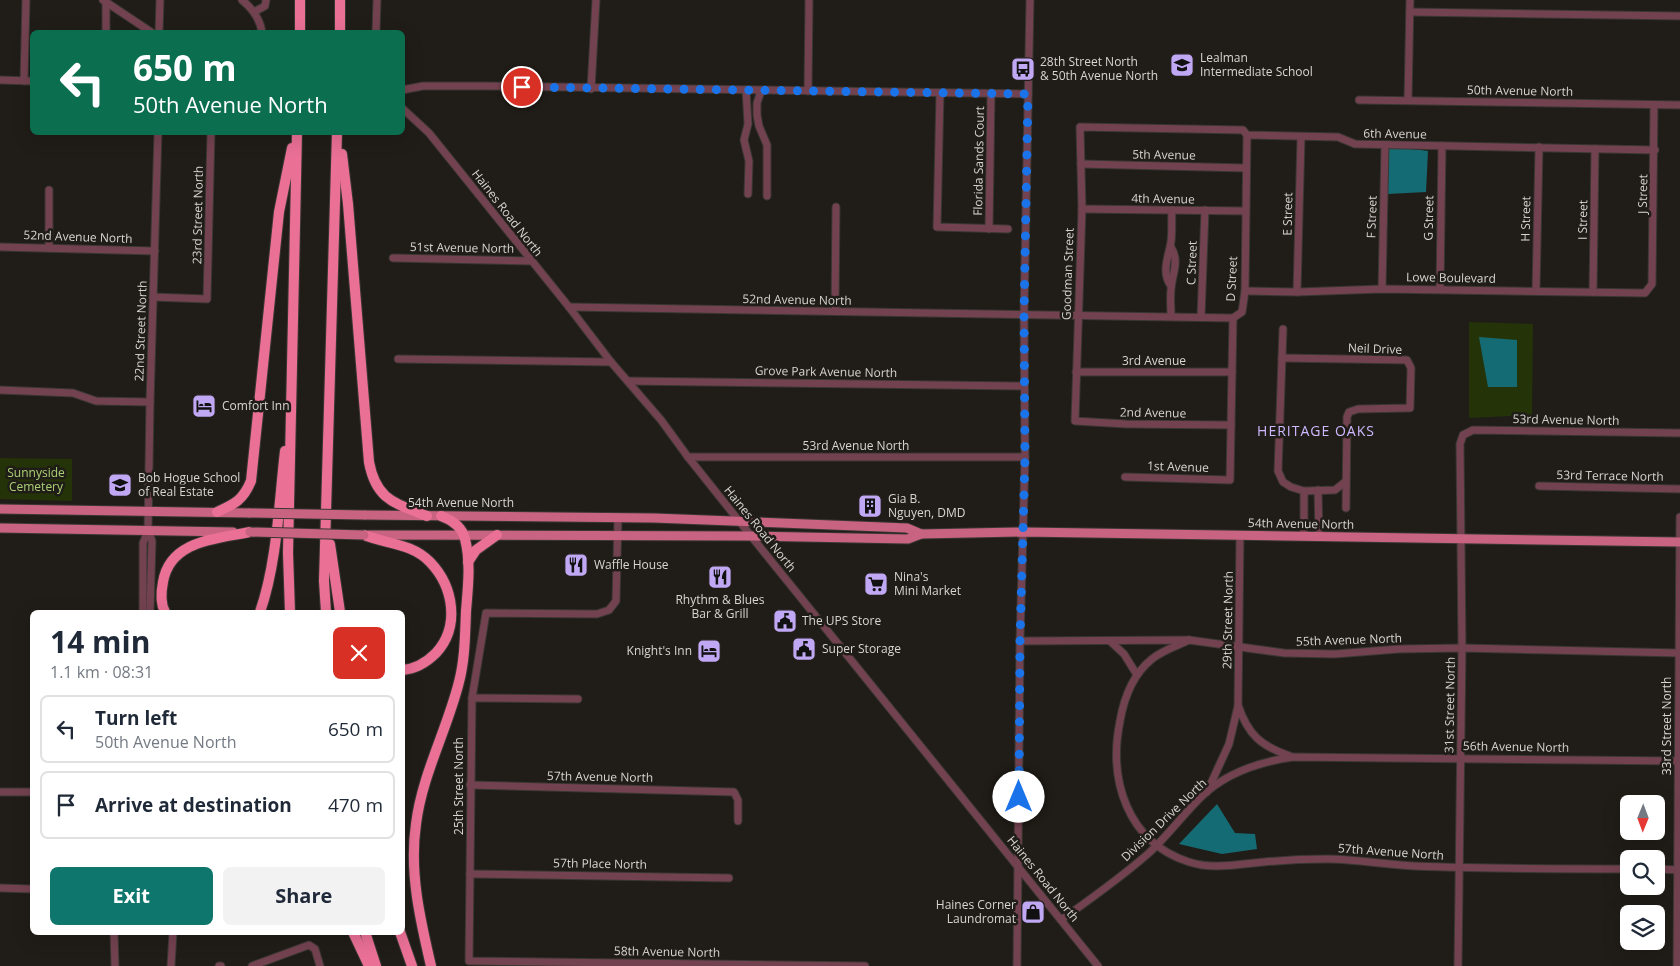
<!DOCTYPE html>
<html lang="en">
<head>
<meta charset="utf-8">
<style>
	:root { --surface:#fff; --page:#f2f2f3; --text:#1f2937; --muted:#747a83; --line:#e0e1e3; --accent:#0f766e }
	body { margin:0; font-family:"Open Sans",sans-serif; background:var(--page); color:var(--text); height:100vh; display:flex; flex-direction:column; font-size:19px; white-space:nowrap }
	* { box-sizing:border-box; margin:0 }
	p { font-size:16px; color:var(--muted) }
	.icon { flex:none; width:28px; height:28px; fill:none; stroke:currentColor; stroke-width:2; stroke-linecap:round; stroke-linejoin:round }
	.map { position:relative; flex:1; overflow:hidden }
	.panel { position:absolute; left:30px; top:610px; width:375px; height:325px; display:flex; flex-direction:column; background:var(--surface); border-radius:8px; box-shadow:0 5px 20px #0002 }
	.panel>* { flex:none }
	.guide { position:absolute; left:30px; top:30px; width:375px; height:105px; border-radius:8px; box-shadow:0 5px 20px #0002; background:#0b6e4f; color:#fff; overflow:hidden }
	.needle { width:32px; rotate:181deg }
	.controls { position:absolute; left:1620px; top:795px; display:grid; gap:10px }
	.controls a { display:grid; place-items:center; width:45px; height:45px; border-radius:8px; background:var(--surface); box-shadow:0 5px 20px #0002; font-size:25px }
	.pin { position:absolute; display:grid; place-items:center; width:42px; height:42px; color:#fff; margin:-21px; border:2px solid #fff; border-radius:50%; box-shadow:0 1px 5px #0007 }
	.me { position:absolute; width:55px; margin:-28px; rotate:0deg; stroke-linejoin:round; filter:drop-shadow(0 0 4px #0008) }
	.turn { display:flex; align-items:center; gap:18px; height:105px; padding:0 20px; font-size:22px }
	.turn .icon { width:65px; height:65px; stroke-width:2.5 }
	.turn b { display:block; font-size:35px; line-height:42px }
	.round { display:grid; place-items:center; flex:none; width:52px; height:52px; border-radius:8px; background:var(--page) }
	.head { display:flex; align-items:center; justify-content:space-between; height:85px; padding:0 20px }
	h1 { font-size:30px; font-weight:700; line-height:38px }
	.action { display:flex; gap:10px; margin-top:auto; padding:10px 20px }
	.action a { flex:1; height:58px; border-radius:8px; background:var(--accent); color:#fff; font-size:20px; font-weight:700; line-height:58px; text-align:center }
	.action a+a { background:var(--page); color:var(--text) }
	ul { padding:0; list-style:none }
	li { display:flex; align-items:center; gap:15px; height:68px; margin:0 10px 8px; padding:0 10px; border:2px solid var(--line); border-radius:8px }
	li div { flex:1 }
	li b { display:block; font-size:19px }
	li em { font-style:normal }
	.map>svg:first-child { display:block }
	.green { fill:#243308 }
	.water { fill:#156b73 }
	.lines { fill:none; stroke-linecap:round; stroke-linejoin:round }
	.minor-casing { stroke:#3a3732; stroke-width:9 }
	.major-casing { stroke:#3a3732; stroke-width:11 }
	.highway-casing { stroke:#3a3732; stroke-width:12 }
	.minor { stroke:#734250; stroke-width:7 }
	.major { stroke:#c86382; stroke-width:9 }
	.highway { stroke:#ea7096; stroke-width:10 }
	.major-bridge-casing { stroke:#3a3732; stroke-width:11; stroke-linecap:butt }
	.major-bridge { stroke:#c86382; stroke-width:9 }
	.route { stroke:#1a73e8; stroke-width:9; stroke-dasharray:0 16.2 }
	.labels { text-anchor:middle; stroke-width:5; stroke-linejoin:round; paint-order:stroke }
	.poi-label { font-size:12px; fill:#d7d5d2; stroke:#201d18; text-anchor:start }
	.street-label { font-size:12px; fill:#d7d5d2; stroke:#201d18 }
	.park-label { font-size:12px; fill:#abd074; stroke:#201d18 }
	.neighbourhood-label { font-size:14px; letter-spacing:1px; fill:#ceb8ff; stroke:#201d18 }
</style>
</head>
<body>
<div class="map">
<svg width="1680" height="966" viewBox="0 0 1680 966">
	<rect width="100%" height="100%" fill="#201d18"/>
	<g class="green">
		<polygon points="1469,322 1533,324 1532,415 1469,418"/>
		<polygon points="0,458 72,459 72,501 0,499"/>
	</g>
	<g class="water">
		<polygon points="1388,146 1428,151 1426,192 1388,194"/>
		<polygon points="1479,337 1517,340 1517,387 1488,387"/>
		<polygon points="1217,804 1235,833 1255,834 1257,849 1222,854 1179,844"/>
	</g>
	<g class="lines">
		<g class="minor-casing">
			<g id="minor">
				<polyline points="103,0 151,32"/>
				<path d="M242,0C253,9 260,19 262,32"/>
				<polyline points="106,2 106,32"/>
				<polyline points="254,12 265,6 266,0"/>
				<polyline points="1410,12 1680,16"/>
				<polyline points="159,32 160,0"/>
				<polyline points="376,32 377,0"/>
				<polyline points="0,80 32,81"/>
				<polyline points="24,81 26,0"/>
				<polyline points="591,89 596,0"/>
				<polyline points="402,90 423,86 485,86 1028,94"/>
				<polyline points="746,90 748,124 744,140 749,161 748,194"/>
				<polyline points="761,91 757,103 757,115 759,126 767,145 767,196"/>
				<polyline points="808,91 809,0"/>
				<polyline points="940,93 937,227 1008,229"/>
				<polyline points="1359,100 1680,105"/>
				<polyline points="1408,100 1410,0"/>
				<polyline points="402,108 429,133 569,307 611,362 661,420 688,457 751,536 1098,966"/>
				<polyline points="1081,164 1246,168"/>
				<polyline points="1082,209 1245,211"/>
				<polyline points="989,229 991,93"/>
				<polyline points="0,247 155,251"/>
				<path d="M1171,247C1180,262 1172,274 1171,289C1170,298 1171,307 1171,316"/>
				<polyline points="49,248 49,190"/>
				<polyline points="393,258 531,261"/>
				<path d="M1171,286C1162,274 1167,260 1170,247C1173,236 1171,222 1172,210"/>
				<polyline points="1382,289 1385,145"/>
				<polyline points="1440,289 1442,146"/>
				<polyline points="1245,291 1297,292 1382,289 1645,293 1652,284 1654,105"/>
				<polyline points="1536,291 1539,147"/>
				<polyline points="1297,292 1301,137"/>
				<polyline points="1593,292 1595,149"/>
				<polyline points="153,297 207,299 211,132"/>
				<polyline points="569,307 1233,318"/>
				<polyline points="835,311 836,207"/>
				<polyline points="1201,317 1205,210"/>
				<polyline points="1283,329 1278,471 1283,482 1291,487 1304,491 1335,490 1345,482"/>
				<polyline points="1282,358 1407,360 1411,368 1410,408 1358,409 1349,412 1347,417 1346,508"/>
				<polyline points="398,359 611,362"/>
				<polyline points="1076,372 1232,372"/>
				<polyline points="628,381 1024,386"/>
				<polyline points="0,390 73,393 96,401 150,402"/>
				<polyline points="1231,425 1126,424 1075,421 1082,209 1080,127 1243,130 1247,135 1338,137 1355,144 1655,150"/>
				<polyline points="688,457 1025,457"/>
				<polyline points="1125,477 1230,480 1233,318 1242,312 1245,291 1247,135"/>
				<polyline points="1539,486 1680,489"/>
				<polyline points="1318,490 1319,536"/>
				<polyline points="1304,491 1304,536"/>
				<polyline points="618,517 616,601 609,610 597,614 486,613 472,698 469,961 865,966"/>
				<path d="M1240,535L1238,705C1248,735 1261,746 1290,756"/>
				<polyline points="143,612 143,543 148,531"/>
				<polyline points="150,612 152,541 148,530 150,402 158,132"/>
				<path d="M1189,640C1177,646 1163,650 1152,659C1133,674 1124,698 1120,721C1108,780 1127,842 1189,862C1214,870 1238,864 1264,862C1285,860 1306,859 1328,859C1357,859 1385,865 1414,866C1485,869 1557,869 1629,869"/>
				<polyline points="1020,641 1189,640 1284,653 1335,654 1399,649 1462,648 1680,653"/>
				<polyline points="1111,642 1124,654 1137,675"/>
				<polyline points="472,698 578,699"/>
				<polyline points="470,785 734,792 738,800 738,821"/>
				<polyline points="0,792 32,792"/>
				<polyline points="1207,792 1229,744 1238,706"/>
				<polyline points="1656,869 1680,870"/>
				<polyline points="470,874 729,878"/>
				<polyline points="0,888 32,889"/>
				<path d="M1061,920C1092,898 1122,877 1150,852C1168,835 1182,816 1200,798C1225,773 1259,762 1293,757L1680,761"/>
				<polyline points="114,932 115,966"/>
				<polyline points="171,966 173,932"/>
				<polyline points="219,966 221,966"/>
				<polyline points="252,966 309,945 315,949 320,966"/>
				<polyline points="1017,966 1020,641 1025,457 1024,314 1030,0"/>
				<polyline points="1458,966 1462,648 1460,444 1463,435 1473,430 1680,433"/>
				<polyline points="1677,966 1680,517"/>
			</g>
		</g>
		<g class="major-casing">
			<g id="major">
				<polyline points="0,509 250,513"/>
				<polyline points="364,515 654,518 907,528 921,534"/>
				<polyline points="0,528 233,532"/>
				<polyline points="369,535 751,536 908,539 921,534 1023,532 1680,542"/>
			</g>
		</g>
		<g class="highway-casing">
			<g id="highway">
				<polyline points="300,32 300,0"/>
				<polyline points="340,32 340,0"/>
				<path d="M342,154L348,204L369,462C376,500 395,503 427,516"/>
				<path d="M217,512C235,504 243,500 251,481L279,212L292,148"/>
				<path d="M364,535C386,544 412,543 430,562C454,587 460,627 436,653C427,662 416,669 402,670"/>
				<polyline points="330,544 340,612"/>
				<polyline points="468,562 476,550 497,535"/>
				<path d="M165,612C160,603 161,592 163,582C170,540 217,539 250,532"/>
				<path d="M260,612C277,563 279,503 285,451"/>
				<polyline points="290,612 288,553 297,132"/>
				<polyline points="326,612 324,581 337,132"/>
				<polyline points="353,932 369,966"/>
				<polyline points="365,932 376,966"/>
				<polyline points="400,932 412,966"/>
				<path d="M431,966C420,919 409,872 416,824C422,775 447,730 459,682C465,659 465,635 466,611C468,587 471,562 465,539C462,527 452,520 441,516"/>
			</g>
		</g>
		<use href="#minor" class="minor"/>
		<use href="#major" class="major"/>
		<use href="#highway" class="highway"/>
		<g class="major-bridge-casing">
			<g id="major-bridge">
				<polyline points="250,513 364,515"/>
				<polyline points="250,532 364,535"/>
			</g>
		</g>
		<use href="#major-bridge" class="major-bridge"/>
	</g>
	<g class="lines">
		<polyline class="route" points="522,87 1028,94 1024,314 1025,457 1020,641 1019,797"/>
	</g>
	<defs>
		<g id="school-square" transform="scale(1.25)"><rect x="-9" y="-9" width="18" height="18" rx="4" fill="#c0a8f4" stroke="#201d18"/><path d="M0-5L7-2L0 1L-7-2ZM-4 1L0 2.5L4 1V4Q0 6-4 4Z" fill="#111"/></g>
		<g id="bus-square" transform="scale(1.25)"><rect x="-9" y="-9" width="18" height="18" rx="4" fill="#c0a8f4" stroke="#201d18"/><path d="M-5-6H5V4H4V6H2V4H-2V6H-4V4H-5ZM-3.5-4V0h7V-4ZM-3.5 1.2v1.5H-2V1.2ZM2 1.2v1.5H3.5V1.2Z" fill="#111"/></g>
		<g id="hotel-square" transform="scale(1.25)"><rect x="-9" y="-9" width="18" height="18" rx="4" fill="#c0a8f4" stroke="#201d18"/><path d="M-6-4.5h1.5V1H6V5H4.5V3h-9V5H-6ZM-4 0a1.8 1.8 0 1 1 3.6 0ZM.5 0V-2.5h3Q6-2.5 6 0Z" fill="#111"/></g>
		<g id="building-square" transform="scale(1.25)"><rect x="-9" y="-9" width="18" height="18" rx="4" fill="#c0a8f4" stroke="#201d18"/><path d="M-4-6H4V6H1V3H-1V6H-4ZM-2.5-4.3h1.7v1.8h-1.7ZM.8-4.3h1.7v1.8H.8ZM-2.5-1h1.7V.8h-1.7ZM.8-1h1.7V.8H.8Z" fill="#111"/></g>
		<g id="restaurant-square" transform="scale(1.25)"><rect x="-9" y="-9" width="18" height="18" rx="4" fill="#c0a8f4" stroke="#201d18"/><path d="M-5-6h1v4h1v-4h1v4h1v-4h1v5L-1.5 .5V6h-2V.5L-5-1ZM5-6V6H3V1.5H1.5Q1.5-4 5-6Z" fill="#111"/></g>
		<g id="supermarket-square" transform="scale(1.25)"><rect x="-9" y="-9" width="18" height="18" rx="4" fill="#c0a8f4" stroke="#201d18"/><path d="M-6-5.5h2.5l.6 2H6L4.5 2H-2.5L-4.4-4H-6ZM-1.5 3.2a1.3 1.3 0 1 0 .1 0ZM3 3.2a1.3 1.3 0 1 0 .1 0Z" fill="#111"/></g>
		<g id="civic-square" transform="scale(1.25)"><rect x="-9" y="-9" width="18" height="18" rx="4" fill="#c0a8f4" stroke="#201d18"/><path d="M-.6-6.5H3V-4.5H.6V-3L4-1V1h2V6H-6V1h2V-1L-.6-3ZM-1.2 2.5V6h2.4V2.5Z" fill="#111"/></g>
		<g id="shop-square" transform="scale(1.25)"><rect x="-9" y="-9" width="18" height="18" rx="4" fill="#c0a8f4" stroke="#201d18"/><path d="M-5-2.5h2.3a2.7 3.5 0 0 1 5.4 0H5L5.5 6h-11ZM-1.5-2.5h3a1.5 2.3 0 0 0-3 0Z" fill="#111"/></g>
	</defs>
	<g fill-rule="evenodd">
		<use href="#school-square" x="1182" y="65"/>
		<use href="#bus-square" x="1023" y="69"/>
		<use href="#hotel-square" x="204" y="406"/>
		<use href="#school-square" x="120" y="485"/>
		<use href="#building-square" x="870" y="506"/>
		<use href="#restaurant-square" x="576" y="565"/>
		<use href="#restaurant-square" x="720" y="577"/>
		<use href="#supermarket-square" x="876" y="584"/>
		<use href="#civic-square" x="785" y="621"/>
		<use href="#civic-square" x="804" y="649"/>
		<use href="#hotel-square" x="709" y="651"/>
		<use href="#shop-square" x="1033" y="912"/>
	</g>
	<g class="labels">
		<g class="poi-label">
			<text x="1200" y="62">Lealman<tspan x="1200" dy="14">Intermediate School</tspan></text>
			<text x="1040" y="66">28th Street North<tspan x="1040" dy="14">&amp; 50th Avenue North</tspan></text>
			<text x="222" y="410">Comfort Inn</text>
			<text x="138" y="482">Bob Hogue School<tspan x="138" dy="14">of Real Estate</tspan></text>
			<text x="888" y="503">Gia B.<tspan x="888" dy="14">Nguyen, DMD</tspan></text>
			<text x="594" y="569">Waffle House</text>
			<text x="894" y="581">Nina's<tspan x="894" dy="14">Mini Market</tspan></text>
			<text x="720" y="604" text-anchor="middle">Rhythm &amp; Blues<tspan x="720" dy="14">Bar &amp; Grill</tspan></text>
			<text x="802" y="625">The UPS Store</text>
			<text x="822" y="653">Super Storage</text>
			<text x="692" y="655" text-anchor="end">Knight's Inn</text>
			<text x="1016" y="909" text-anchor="end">Haines Corner<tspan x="1016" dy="14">Laundromat</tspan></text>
		</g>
		<g class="street-label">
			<text transform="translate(1520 91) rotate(1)" y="4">50th Avenue North</text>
			<text transform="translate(1395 134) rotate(1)" y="4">6th Avenue</text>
			<text transform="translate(1164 155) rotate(1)" y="4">5th Avenue</text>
			<text transform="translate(979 161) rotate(-89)" y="4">Florida Sands Court</text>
			<text transform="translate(1643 194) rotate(-89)" y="4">J Street</text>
			<text transform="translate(1163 199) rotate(1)" y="4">4th Avenue</text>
			<text transform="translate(507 213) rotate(52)" y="4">Haines Road North</text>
			<text transform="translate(1288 214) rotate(-89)" y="4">E Street</text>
			<text transform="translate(198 215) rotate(-89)" y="4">23rd Street North</text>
			<text transform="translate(1372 217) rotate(-88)" y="4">F Street</text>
			<text transform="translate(1429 218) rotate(-89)" y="4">G Street</text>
			<text transform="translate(1526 219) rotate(-89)" y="4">H Street</text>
			<text transform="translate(1583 220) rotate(-89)" y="4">I Street</text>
			<text transform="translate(78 237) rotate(2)" y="4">52nd Avenue North</text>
			<text transform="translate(462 248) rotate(1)" y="4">51st Avenue North</text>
			<text transform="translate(1192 263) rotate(-88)" y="4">C Street</text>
			<text transform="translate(1068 274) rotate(-88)" y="4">Goodman Street</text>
			<text transform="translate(1451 278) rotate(1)" y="4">Lowe Boulevard</text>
			<text transform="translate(1232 279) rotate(-87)" y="4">D Street</text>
			<text transform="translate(797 300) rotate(1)" y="4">52nd Avenue North</text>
			<text transform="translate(141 331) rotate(-88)" y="4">22nd Street North</text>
			<text transform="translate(1375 349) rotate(2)" y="4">Neil Drive</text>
			<text x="1154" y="365">3rd Avenue</text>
			<text transform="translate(826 372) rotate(1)" y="4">Grove Park Avenue North</text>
			<text transform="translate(1153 413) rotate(1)" y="4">2nd Avenue</text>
			<text transform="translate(1566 420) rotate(1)" y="4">53rd Avenue North</text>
			<text x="856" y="450">53rd Avenue North</text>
			<text transform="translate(1178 467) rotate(2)" y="4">1st Avenue</text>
			<text transform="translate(1610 476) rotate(1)" y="4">53rd Terrace North</text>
			<text x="461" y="507">54th Avenue North</text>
			<text transform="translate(1301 524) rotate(1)" y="4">54th Avenue North</text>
			<text transform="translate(760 529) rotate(51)" y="4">Haines Road North</text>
			<text transform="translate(1228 620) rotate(-89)" y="4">29th Street North</text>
			<text transform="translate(1349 640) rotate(-2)" y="4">55th Avenue North</text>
			<text transform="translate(1450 705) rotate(-89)" y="4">31st Street North</text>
			<text transform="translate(1667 726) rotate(-90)" y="4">33rd Street North</text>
			<text transform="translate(1516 747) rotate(1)" y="4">56th Avenue North</text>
			<text transform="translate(600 777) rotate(1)" y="4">57th Avenue North</text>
			<text transform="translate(459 786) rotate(-90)" y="4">25th Street North</text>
			<text transform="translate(1164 820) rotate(-44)" y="4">Division Drive North</text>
			<text transform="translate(1391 852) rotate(4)" y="4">57th Avenue North</text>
			<text transform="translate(600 864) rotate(1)" y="4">57th Place North</text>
			<text transform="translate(1043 879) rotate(51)" y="4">Haines Road North</text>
			<text transform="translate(667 952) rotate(1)" y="4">58th Avenue North</text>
		</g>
		<g class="park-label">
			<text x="36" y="477">Sunnyside<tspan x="36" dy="14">Cemetery</tspan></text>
		</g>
		<g class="neighbourhood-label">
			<text x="1316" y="436">HERITAGE OAKS</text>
		</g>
	</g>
</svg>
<div class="controls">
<a><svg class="needle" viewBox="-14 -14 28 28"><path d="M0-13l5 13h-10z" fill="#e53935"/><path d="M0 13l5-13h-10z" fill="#747a83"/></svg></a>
<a><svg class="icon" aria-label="search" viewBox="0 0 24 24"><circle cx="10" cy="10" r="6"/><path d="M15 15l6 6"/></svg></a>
<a><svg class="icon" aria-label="layers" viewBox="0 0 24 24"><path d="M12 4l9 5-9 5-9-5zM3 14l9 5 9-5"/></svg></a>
</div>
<div class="pin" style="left:522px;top:87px;background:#d93025"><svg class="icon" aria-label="arrive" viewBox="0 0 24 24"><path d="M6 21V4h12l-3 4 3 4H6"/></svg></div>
<svg class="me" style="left:1019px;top:797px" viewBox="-20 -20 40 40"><circle r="19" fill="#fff"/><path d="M0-13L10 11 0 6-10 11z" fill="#1a73e8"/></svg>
<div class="guide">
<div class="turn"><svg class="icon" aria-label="left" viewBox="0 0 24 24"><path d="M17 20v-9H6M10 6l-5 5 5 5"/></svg><div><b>650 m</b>50th Avenue North</div></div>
</div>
<section class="panel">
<div class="head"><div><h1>14 min</h1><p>1.1 km · 08:31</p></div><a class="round" style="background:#d93025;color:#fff"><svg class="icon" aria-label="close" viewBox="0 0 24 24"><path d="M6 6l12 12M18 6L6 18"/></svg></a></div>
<ul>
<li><svg class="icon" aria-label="left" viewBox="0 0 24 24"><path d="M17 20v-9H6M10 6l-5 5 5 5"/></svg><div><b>Turn left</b><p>50th Avenue North</p></div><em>650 m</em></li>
<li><svg class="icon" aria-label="arrive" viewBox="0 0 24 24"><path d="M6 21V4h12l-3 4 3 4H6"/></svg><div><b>Arrive at destination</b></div><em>470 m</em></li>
</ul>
<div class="action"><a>Exit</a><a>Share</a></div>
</section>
</div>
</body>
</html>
